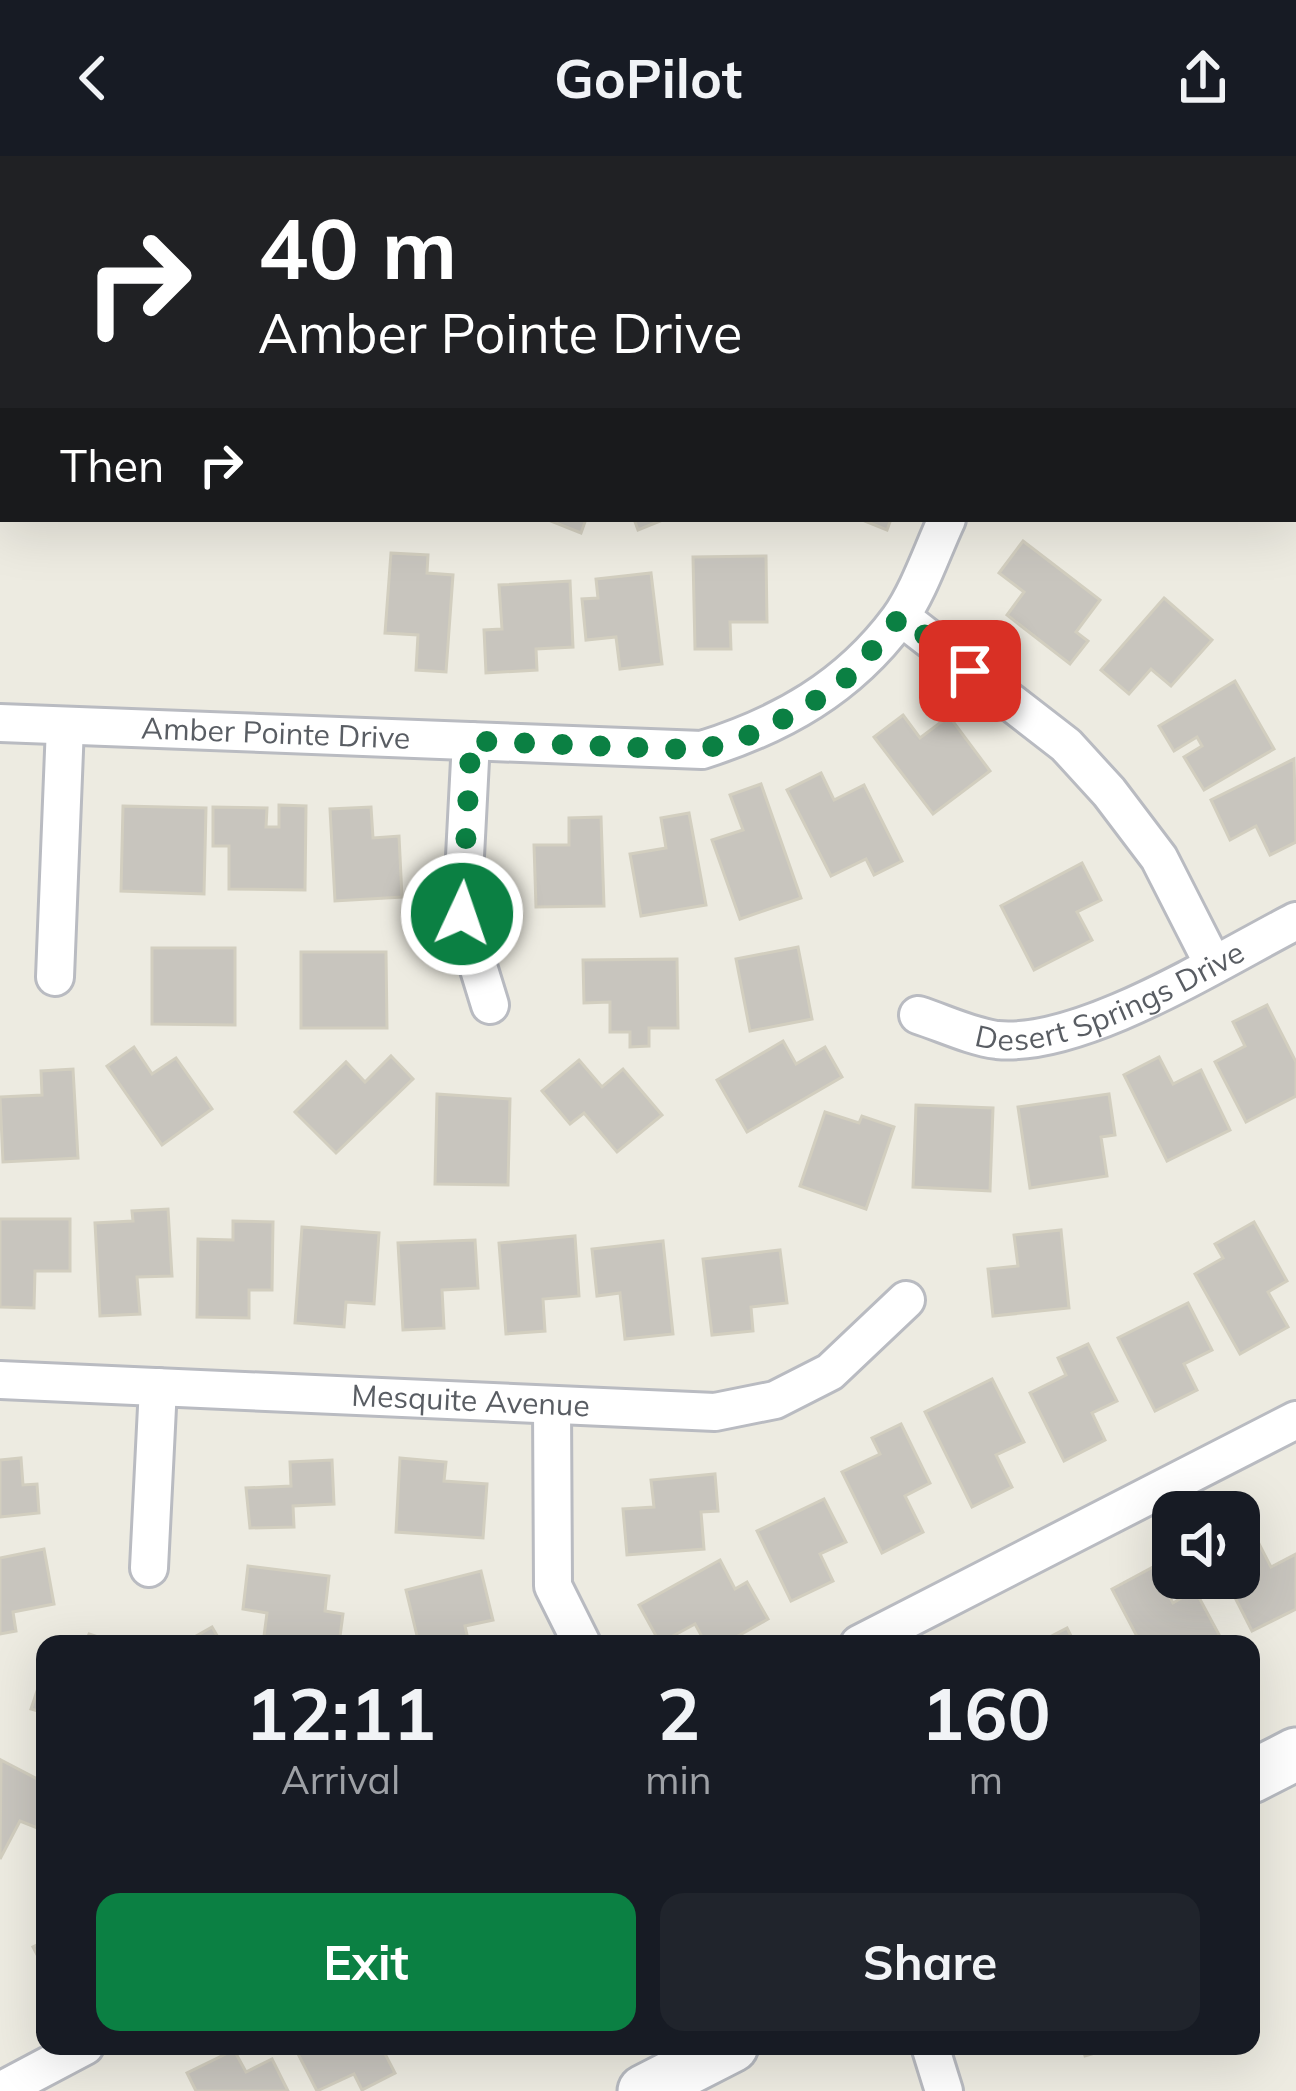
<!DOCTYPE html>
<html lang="en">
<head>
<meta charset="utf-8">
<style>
	:root { --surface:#171b24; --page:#20242c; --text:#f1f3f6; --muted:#9ea1a6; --accent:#0b8043 }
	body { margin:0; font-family:Mulish,sans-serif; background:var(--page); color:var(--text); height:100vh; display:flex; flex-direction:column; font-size:45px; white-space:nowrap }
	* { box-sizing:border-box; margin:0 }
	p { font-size:39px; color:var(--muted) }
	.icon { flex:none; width:66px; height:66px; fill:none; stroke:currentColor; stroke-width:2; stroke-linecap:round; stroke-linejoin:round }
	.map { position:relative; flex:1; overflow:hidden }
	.side { position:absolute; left:36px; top:1479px; width:1224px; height:420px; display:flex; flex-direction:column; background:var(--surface); border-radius:24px; box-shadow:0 12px 48px #0002 }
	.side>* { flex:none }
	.top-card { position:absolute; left:0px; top:0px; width:1296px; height:366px; box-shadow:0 12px 48px #0002; background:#202124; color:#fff; overflow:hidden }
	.controls { position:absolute; left:1152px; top:1335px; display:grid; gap:24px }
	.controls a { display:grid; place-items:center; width:108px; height:108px; border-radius:24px; background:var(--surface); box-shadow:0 12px 48px #0002; font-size:60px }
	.pin { position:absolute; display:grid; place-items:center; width:102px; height:102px; color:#fff; margin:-51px; border-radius:24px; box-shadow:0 6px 18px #0006 }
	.me { position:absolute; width:132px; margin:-66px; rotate:3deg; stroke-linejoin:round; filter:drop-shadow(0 0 9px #0008) }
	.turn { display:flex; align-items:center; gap:42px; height:252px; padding:0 60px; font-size:54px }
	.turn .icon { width:156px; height:156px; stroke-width:2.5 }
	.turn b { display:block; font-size:84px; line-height:102px }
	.then { display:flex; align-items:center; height:114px; padding:0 60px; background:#0003; gap:24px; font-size:45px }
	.eta { display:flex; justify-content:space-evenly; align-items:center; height:204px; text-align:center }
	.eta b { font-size:72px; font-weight:700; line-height:84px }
	.button { display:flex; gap:24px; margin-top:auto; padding:24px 60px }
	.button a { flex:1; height:138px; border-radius:24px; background:var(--accent); color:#fff; font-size:48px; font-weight:700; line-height:138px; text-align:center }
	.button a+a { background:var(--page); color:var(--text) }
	header { display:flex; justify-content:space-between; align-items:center; height:156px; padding:0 60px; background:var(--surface); font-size:54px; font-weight:700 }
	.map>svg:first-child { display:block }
	.green { fill:#bce6bf }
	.building { fill:#c8c5be; stroke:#d2cebf; stroke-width:3 }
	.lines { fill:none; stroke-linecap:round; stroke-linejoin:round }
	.minor-casing { stroke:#b9bbc1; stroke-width:42 }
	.secondary-casing { stroke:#b7bac0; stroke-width:57 }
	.minor { stroke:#fff; stroke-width:36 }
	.secondary { stroke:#fff; stroke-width:51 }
	.route { stroke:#0b8043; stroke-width:21; stroke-dasharray:0 37.8 }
	.labels { text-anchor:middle; stroke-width:12; stroke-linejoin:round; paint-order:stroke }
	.street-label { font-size:30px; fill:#595d63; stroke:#fff }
</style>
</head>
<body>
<header><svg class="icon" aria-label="back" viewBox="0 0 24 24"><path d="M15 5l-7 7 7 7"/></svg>GoPilot<svg class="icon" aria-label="share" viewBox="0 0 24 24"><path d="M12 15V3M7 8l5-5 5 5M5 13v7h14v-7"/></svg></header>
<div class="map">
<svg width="1296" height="1935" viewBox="0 0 1296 1935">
	<rect width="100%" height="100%" fill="#edebe1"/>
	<polygon class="green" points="603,0 1031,0 602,3"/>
	<g class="building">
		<polygon points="158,0 204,0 204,2 158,3"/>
		<polygon points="363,0 423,0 423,3"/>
		<polygon points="1099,0 1170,0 1172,3 1100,3"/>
		<polygon points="1296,190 1296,245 1293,239"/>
		<polygon points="546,363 586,363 581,377"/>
		<polygon points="634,363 665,363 638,374"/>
		<polygon points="860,363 891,363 887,374"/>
		<polygon points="1023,385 1100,444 1076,476 1088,485 1070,508 1007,459 1024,436 999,417"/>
		<polygon points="391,397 428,399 427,417 453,419 446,516 416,514 418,479 385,477"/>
		<polygon points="766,400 767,466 730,466 731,493 695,493 693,401"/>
		<polygon points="651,417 662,508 620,513 616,481 586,484 582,443 598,442 596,423"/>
		<polygon points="570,425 573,491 536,493 537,514 486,517 484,474 502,473 499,429"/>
		<polygon points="1164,442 1212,484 1171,530 1151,513 1129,538 1101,514"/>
		<polygon points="1235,525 1274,593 1204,634 1184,601 1202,590 1197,581 1174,595 1159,570"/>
		<polygon points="903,559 920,582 949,560 990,615 933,658 874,581"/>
		<polygon points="1294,603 1296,686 1270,699 1256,670 1230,684 1211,644"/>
		<polygon points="821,617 834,644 864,629 902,705 874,719 866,703 831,720 787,634"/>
		<polygon points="761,628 801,742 740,763 712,684 743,674 730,639"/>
		<polygon points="279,649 306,650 305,734 229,733 229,690 213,690 213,651 267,652 266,671 279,671"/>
		<polygon points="123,650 206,652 204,738 121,735"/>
		<polygon points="371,651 373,682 399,680 402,741 335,745 330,653"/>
		<polygon points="689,657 706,749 641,760 630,698 666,692 661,662"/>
		<polygon points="601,661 604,750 536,751 534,689 569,689 569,662"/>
		<polygon points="1082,707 1101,744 1077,756 1092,784 1034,814 1001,750"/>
		<polygon points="798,791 812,863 750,875 736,803"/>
		<polygon points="152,792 235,792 235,869 152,868"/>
		<polygon points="301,796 386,796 387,872 301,872"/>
		<polygon points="677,803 678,872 649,872 649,890 630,891 630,876 610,876 610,846 584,847 583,804"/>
		<polygon points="1267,849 1296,906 1296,940 1246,966 1215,906 1245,890 1233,866"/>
		<polygon points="783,885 796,908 825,891 842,921 747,976 717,924"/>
		<polygon points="134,891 152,918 176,902 212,953 162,989 107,910"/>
		<polygon points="391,900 413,923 336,997 295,956 346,906 365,926"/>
		<polygon points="1159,901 1173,928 1201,914 1230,974 1167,1005 1124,919"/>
		<polygon points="579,904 602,931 623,913 662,959 617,996 584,957 570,968 542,935"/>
		<polygon points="73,913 78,1002 3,1006 0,941 42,939 41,915"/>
		<polygon points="437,938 510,943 508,1029 435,1028"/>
		<polygon points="1109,938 1115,979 1101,981 1107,1020 1030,1032 1018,951"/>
		<polygon points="916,949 993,952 990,1035 913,1031"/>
		<polygon points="825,956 859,967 862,960 894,971 866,1053 800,1030"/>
		<polygon points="168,1053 172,1120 137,1121 140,1158 100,1160 95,1067 133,1065 132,1055"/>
		<polygon points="0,1063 70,1063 70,1115 35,1115 34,1152 0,1151"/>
		<polygon points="233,1065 273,1066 272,1134 249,1134 249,1162 197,1161 198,1083 233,1084"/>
		<polygon points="1254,1066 1287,1125 1268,1136 1288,1171 1240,1198 1195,1118 1223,1102 1215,1088"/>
		<polygon points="302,1071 379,1077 374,1148 346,1146 344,1171 295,1167"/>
		<polygon points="1061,1074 1069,1152 993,1160 988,1113 1018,1110 1014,1079"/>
		<polygon points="575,1080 579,1140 543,1143 545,1175 506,1178 499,1087"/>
		<polygon points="475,1084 478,1132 442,1134 444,1172 403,1174 398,1087"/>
		<polygon points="663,1085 673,1178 625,1183 620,1137 597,1140 592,1093"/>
		<polygon points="780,1094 787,1147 751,1151 753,1175 712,1179 703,1103"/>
		<polygon points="1188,1147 1212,1194 1184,1208 1197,1234 1155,1255 1118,1182"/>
		<polygon points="1088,1188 1117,1245 1092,1257 1105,1284 1064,1305 1030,1237 1066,1219 1058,1202"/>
		<polygon points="992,1223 1024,1286 996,1299 1012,1331 972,1351 925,1256"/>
		<polygon points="901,1268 930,1327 905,1340 923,1376 882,1397 842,1316 880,1298 872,1282"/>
		<polygon points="21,1302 23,1329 37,1328 39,1357 0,1361 0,1304"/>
		<polygon points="400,1302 446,1306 444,1325 487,1328 483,1382 396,1376"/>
		<polygon points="332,1304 334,1348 293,1350 294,1371 250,1372 246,1332 291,1330 290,1306"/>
		<polygon points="715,1318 718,1355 701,1356 704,1393 627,1399 623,1353 654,1351 651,1324"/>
		<polygon points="824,1343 846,1386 820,1398 833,1425 791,1445 757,1375"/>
		<polygon points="1253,1376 1271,1411 1296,1398 1296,1453 1252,1475 1225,1422 1239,1422 1239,1383"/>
		<polygon points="44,1393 54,1448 13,1456 16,1475 0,1478 0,1402"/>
		<polygon points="720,1404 735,1433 747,1426 768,1463 724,1488 706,1488 695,1468 660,1487 639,1449"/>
		<polygon points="248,1410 329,1420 325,1455 343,1458 339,1488 263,1488 267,1457 243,1453"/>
		<polygon points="1153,1411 1173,1447 1195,1434 1224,1488 1141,1488 1112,1433"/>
		<polygon points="481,1415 493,1464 465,1470 469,1488 419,1488 406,1434"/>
		<polygon points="212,1471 222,1488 182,1488"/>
		<polygon points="1067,1472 1075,1488 1036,1488"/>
		<polygon points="89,1478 119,1488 85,1488"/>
		<polygon points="45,1511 45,1557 31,1553"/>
		<polygon points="1,1604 45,1627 45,1675 20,1665 0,1703"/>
		<polygon points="45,1785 45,1814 33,1791"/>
		<polygon points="294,1890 381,1890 395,1917 362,1934 354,1918 317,1935"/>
		<polygon points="1082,1890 1119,1890 1085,1900"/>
		<polygon points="234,1894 246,1916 272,1903 288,1935 196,1935 187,1917"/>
	</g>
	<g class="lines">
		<g class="minor-casing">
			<g id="minor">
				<polyline points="1293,78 1296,77"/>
				<polyline points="901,461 1066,589 1109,636 1159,702 1213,808"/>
				<path id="s1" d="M0,567L702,594C781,569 848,532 899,463C919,435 932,395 947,363"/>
				<polyline points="471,585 462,758 490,849"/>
				<polyline points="55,821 65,570"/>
				<path id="s2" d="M918,859C943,867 972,881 997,884C1082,892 1220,804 1296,765"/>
				<path id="s3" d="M0,1224L715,1256L775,1244L830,1216L906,1144"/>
				<polyline points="552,1251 553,1430 582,1488"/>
				<polyline points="149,1412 158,1231"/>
				<polyline points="859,1488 1296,1264"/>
				<polyline points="930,1890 944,1935"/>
				<polyline points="0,1935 85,1890"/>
			</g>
		</g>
		<g class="secondary-casing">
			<g id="secondary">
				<polyline points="1251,1621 1296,1598"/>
				<polyline points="644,1935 732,1890"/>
			</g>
		</g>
		<use href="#minor" class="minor"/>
		<use href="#secondary" class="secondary"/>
	</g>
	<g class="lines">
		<polyline class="route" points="462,758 471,585 702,594 759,576 809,549 852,518 901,460 970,515"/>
	</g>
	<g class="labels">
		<g class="street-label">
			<text dy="10" stroke="none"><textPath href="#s1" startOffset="276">Amber Pointe Drive</textPath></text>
			<text dy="10" stroke="none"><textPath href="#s2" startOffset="204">Desert Springs Drive</textPath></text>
			<text dy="10" stroke="none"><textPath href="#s3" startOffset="471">Mesquite Avenue</textPath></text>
		</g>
	</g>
</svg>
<div class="controls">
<a><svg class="icon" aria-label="sound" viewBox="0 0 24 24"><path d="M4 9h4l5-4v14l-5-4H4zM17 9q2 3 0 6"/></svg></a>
</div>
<div class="pin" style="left:970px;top:515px;background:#d93025"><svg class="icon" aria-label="arrive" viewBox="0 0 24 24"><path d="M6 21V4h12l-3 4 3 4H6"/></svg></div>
<svg class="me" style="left:462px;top:758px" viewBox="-20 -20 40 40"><circle r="17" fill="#0b8043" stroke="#fff" stroke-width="3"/><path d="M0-11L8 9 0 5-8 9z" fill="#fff"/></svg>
<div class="top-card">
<div class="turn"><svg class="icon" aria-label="right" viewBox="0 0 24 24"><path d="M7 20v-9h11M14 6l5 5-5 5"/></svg><div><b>40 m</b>Amber Pointe Drive</div></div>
<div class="then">Then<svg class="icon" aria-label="right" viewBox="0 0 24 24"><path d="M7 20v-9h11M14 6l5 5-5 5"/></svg></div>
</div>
<section class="side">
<div class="eta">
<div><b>12:11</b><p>Arrival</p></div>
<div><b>2</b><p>min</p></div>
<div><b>160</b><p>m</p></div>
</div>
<div class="button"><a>Exit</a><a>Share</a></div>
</section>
</div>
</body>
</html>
